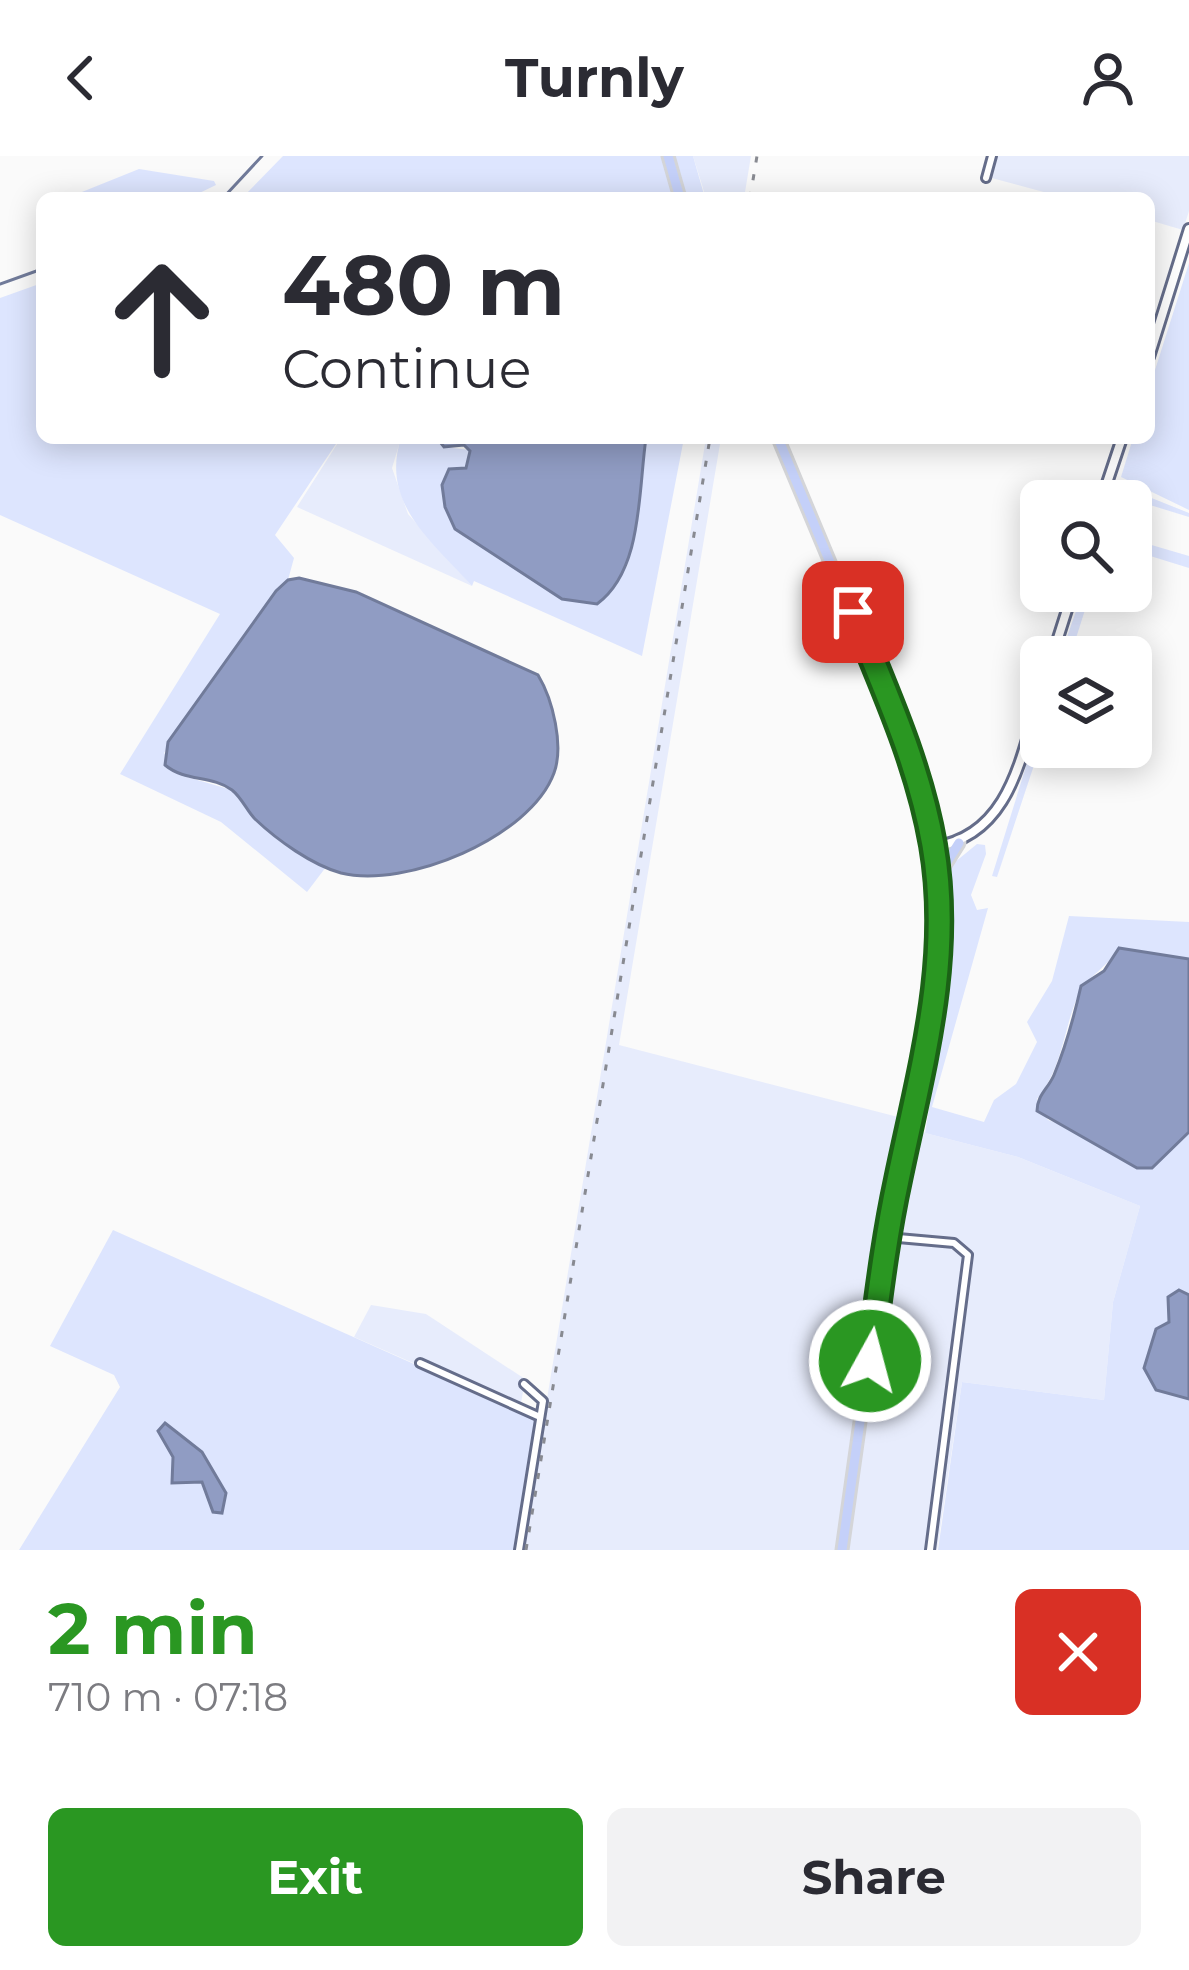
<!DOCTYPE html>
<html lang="en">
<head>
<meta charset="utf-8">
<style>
	:root { --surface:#fff; --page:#f2f2f3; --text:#2b2b33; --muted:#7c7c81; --accent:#2a9722 }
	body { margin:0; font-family:Montserrat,sans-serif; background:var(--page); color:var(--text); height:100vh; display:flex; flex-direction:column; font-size:45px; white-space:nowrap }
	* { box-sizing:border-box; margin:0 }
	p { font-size:39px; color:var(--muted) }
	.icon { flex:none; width:66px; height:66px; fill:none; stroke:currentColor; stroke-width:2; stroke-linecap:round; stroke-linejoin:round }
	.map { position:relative; height:1394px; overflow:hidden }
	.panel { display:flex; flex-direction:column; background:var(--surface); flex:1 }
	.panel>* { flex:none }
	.banner { position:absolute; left:36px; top:36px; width:1119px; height:252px; border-radius:18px; box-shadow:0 6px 30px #0003; background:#fff; color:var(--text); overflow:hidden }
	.tools { position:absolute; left:1020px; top:324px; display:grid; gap:24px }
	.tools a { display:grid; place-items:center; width:132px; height:132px; border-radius:18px; background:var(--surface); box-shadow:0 6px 30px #0003; font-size:60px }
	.pin { position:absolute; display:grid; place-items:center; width:102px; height:102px; color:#fff; margin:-51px; border-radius:24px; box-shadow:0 6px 18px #0006 }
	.me { position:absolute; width:132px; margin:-66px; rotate:7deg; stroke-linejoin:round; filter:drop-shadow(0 0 9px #0008) }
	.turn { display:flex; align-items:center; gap:42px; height:252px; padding:0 48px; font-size:54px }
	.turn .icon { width:156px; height:156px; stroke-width:2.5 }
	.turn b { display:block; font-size:84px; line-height:102px }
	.round { display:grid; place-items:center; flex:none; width:126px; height:126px; border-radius:18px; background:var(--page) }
	.head { display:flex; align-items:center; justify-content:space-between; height:204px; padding:0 48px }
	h1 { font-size:72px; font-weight:700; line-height:90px; color:var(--accent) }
	.primary-button { display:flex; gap:24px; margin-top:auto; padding:24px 48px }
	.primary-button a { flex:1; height:138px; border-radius:18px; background:var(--accent); color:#fff; font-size:48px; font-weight:700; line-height:138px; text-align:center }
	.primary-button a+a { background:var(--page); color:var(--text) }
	header { display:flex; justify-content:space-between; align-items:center; height:156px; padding:0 48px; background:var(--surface); font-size:54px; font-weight:700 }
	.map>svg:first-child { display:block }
	.built { fill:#e7ecfc }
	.green { fill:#dde5fe }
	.water { fill:#909cc3; stroke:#717b9a; stroke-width:3 }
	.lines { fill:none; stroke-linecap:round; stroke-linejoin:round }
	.stream { stroke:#717b9a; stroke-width:3 }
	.minor-casing { stroke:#656d8a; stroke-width:12 }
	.secondary-casing { stroke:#656d8a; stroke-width:14 }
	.primary-casing { stroke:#d4d5d8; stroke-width:15 }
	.minor { stroke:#fff; stroke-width:6 }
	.secondary { stroke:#fff; stroke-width:8 }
	.primary { stroke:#c4d0f9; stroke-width:9 }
	.rail { stroke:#888a91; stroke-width:3; stroke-dasharray:6 12; stroke-linecap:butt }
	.route-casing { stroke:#1b6216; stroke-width:30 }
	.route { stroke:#2a9722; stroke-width:21 }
</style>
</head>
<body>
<header><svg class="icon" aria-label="back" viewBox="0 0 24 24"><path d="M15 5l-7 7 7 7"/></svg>Turnly<svg class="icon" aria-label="person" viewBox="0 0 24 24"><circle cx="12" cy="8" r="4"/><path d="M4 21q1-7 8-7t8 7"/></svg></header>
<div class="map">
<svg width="1189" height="1394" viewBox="0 0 1189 1394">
	<rect width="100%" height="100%" fill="#fafafa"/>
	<g class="built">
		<polygon points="693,0 751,0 744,42 706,42"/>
		<polygon points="994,0 1189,0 1189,55 1183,74 1149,64 1149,42 1066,42 988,21"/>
		<polygon points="341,282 401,282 392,312 408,358 472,430 297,351"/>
		<polygon points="706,282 721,282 619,889 902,962 925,977 1018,1001 1140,1050 1113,1146 1104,1244 962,1226 937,1394 522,1394"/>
		<polygon points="371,1149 426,1158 525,1223 520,1254 354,1181"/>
	</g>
	<g class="green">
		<polygon points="283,0 693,0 705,42 242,42"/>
		<polygon points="139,13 214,25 216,29 189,42 67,42"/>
		<polygon points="1189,107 1189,354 1121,321 1133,282 1149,282 1149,233"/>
		<polygon points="42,127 42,282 340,282 275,379 294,402 288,424 164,597 187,621 232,634 255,663 326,711 307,736 221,666 120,618 220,458 0,359 0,142"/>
		<path d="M401,282H437L444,291L470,294L455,373L490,395L627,411L646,282H684L642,500L474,425L472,430C431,384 380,347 401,282Z"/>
		<polygon points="1119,329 1189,357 1189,361 1137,345 1134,351 1131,345 1115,345"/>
		<polygon points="1131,383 1189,400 1189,412 1131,394"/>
		<polygon points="1083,435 1091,435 1070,501 1060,501"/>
		<polygon points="1041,562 1041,588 997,721 992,720"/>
		<path d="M977,688L985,689L986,698L971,739L977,754L988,752L932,951L984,966L994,944L1016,928L1037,886L1027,866L1052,825L1069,760L1189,766V803L1119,793C1110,807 1086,824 1080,835C1063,871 1064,910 1037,943L1048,964L1078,974L1137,1012L1164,1001L1189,976V1139L1179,1134L1156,1234L1189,1243V1394H938L962,1226L1104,1244L1113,1146L1140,1050L1018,1001L925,977L938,898L949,711Z"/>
		<polygon points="113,1074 535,1262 515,1394 19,1394 120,1231 114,1219 50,1190"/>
	</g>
	<g class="water">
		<path d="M437,282H646C638,336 643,414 597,448L562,443L455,373L445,351L442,329L449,313L466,312L470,295L464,289L444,291Z"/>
		<path d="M299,422L356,436L538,519C553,544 564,590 554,617C530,682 405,733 341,717C312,709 277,684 255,663C247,655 242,642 232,634C212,619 185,626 165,609L168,586L276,435L288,424Z"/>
		<path d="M1119,792L1189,803V976L1152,1012H1137L1037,955C1037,939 1048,933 1054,919C1066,890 1074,861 1081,830L1104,815Z"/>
		<polygon points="1179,1134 1189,1139 1189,1243 1156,1234 1144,1212 1156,1173 1169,1166 1168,1141"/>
		<polygon points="165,1267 202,1296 226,1337 222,1357 213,1356 202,1326 172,1327 173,1301 158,1275"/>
	</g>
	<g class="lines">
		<g class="stream">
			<polyline points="223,42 262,0"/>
			<polyline points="0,128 42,113"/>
		</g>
		<g class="minor-casing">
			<g id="minor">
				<polyline points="986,22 992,0"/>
				<polyline points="887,1081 954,1087 968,1099 930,1394"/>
				<polyline points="420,1207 540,1261"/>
				<polyline points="519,1394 543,1245 524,1228"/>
			</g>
		</g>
		<g class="secondary-casing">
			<g id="secondary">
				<polyline points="1149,201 1189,73"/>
				<polyline points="1101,345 1122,282"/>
				<polyline points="1052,501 1073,435"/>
				<path d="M933,691C1011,680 1021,599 1041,535"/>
			</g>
		</g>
		<g class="primary-casing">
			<g id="primary">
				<polyline points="668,0 680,42"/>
				<polyline points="778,282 906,588 937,722 935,846 884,1095 842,1394"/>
				<polyline points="937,722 959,687"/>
			</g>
		</g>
		<use href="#minor" class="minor"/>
		<use href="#secondary" class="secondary"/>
		<use href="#primary" class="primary"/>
		<g class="rail">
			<polyline points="750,42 757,0"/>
			<polyline points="526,1394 710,282"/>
		</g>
	</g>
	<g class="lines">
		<g class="route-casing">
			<path id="route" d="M853,456C884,532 919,608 933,689C953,804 921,913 898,1024C885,1084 878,1145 870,1205"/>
		</g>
		<use href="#route" class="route"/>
	</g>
</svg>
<div class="tools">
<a><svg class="icon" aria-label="search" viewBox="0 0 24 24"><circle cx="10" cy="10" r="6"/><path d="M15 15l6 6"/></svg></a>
<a><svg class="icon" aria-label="layers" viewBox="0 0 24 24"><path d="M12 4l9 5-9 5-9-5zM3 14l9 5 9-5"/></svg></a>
</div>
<div class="pin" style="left:853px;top:456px;background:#d93025"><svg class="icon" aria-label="arrive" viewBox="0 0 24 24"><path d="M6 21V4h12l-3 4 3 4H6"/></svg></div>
<svg class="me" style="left:870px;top:1205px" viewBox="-20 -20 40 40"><circle r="17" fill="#2a9722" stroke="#fff" stroke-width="3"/><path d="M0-11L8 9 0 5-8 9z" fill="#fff"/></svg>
<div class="banner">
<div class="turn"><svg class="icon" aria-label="ahead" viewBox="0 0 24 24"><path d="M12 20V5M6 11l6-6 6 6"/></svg><div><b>480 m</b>Continue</div></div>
</div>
</div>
<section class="panel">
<div class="head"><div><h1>2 min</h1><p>710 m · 07:18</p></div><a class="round" style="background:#d93025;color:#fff"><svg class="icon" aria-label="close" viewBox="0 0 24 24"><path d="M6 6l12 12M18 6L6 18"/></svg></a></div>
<div class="primary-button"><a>Exit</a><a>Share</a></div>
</section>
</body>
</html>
